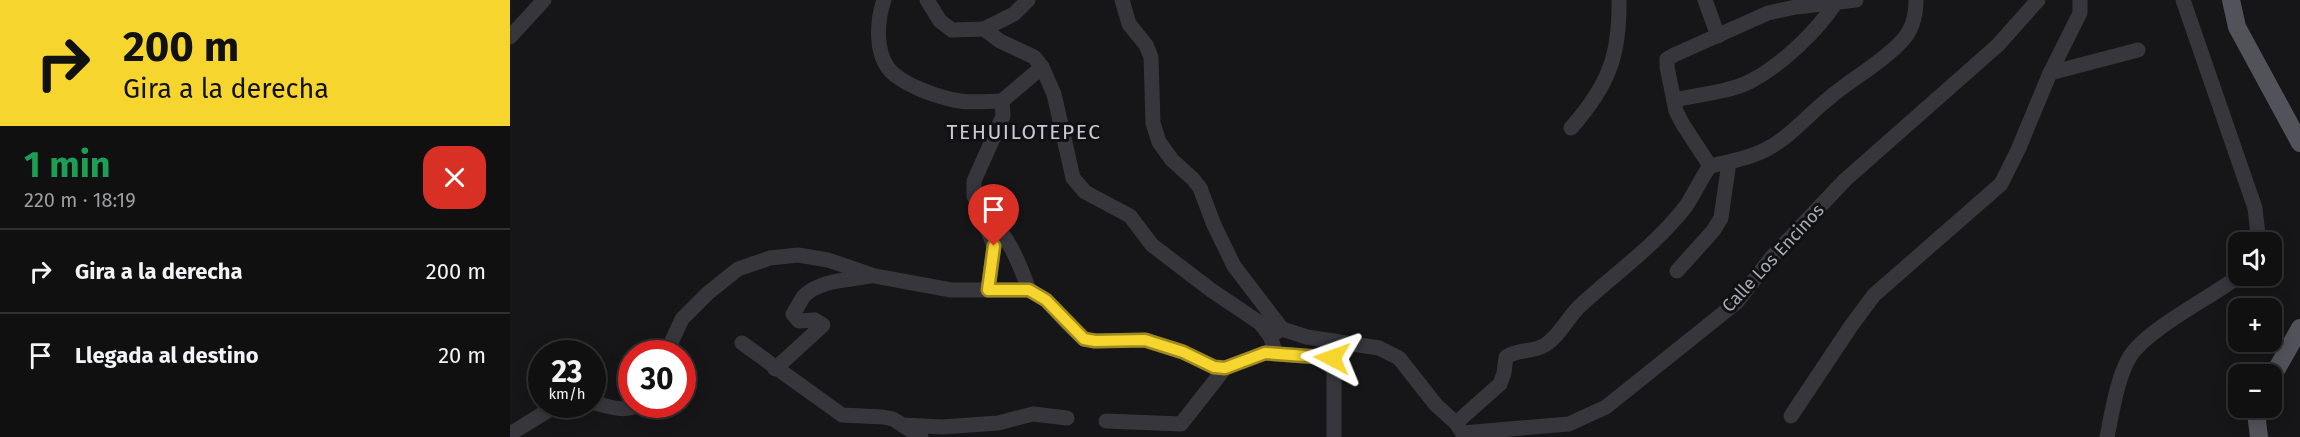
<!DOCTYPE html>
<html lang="es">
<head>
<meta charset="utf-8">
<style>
	:root { --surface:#101011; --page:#1e1e1f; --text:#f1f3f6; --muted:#9c9d9f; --line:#303031 }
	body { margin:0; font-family:"Fira Sans",sans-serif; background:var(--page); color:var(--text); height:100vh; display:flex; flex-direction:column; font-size:22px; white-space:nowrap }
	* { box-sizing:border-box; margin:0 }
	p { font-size:20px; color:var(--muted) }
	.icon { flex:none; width:33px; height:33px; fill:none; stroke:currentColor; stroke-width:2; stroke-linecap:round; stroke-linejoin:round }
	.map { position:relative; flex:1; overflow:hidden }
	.panel { display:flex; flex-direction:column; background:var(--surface); width:510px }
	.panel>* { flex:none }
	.guide { background:#f6d62e; color:#111; overflow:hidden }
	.fabs { position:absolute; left:1718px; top:232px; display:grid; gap:12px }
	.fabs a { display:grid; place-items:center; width:54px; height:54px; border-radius:12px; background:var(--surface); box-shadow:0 3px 15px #0003,0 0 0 2px var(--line); font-size:30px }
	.speed { position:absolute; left:18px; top:340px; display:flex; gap:12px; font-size:30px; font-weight:700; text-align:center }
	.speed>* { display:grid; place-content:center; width:78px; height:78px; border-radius:50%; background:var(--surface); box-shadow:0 3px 15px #0003,0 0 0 2px var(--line); line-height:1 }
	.speed small { font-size:15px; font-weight:400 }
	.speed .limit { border:9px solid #d22; background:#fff; color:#111 }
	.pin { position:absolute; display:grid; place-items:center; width:51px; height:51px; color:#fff; margin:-62px -26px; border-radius:50% 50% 50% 0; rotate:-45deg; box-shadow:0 0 6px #0007 }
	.pin .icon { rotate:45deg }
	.me { position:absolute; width:66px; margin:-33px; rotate:274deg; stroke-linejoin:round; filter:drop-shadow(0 0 4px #0008) }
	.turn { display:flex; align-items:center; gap:21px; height:126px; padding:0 24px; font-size:27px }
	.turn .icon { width:78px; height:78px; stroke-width:2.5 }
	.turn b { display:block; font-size:42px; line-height:51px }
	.round { display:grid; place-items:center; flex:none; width:63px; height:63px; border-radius:18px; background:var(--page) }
	.overview { display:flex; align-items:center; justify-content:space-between; height:102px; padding:0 24px }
	h1 { font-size:36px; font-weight:700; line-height:45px; color:#1e9e55 }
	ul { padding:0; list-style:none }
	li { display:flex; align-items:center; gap:18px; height:84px; padding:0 24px; border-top:2px solid var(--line) }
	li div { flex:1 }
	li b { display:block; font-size:22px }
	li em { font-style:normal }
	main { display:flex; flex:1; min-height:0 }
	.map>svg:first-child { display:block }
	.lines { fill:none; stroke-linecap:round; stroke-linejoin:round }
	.minor { stroke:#36363c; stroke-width:15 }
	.major { stroke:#52525b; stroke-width:18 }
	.route-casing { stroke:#a08b1e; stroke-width:15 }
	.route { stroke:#f6d62e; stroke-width:10 }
	.labels { text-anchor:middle; stroke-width:6; stroke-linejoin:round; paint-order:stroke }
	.street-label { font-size:18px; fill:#a7a9b8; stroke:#111012 }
	.quarter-label { font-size:21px; letter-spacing:1.5px; fill:#c8c9d4; stroke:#111012 }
</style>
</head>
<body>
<main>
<section class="panel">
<div class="guide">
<div class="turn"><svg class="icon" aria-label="right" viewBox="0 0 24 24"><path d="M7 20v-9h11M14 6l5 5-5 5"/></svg><div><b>200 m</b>Gira a la derecha</div></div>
</div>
<div class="overview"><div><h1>1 min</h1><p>220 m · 18:19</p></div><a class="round" style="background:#d93025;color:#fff"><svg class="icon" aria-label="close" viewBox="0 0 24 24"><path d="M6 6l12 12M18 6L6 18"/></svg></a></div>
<ul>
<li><svg class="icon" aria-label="right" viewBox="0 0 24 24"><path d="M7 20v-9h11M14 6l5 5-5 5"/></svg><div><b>Gira a la derecha</b></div><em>200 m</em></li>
<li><svg class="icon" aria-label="arrive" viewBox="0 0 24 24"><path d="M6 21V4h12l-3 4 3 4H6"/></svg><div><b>Llegada al destino</b></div><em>20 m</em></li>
</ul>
</section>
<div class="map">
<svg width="1790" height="437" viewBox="0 0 1790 437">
	<rect width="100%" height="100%" fill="#161517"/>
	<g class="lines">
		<g class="minor">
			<path d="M374,0C367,20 365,50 378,68C391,85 430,98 450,101C463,103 479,101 492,101"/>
			<polyline points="417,0 430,21 442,30 474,29 490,41 524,57 532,67 544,94 563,178 575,192 620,216 642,245 701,290 750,323 760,336"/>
			<polyline points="612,0 619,24 636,45 641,57 643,123 649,142 662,160 683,179 690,188 704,225 724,266 772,329"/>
			<polyline points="1195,0 1208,36"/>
			<polyline points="1673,0 1745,208 1749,243"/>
			<polyline points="474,29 504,14 518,0"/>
			<polyline points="0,37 34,0"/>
			<polyline points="1540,73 1628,50"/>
			<path d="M1164,100C1187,95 1220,92 1241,81C1273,64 1307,31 1327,1"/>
			<path d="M1061,128C1098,86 1110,56 1109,0"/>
			<polyline points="1200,166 1172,123 1166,111 1157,67 1157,59 1164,55 1258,13 1286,7 1346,0"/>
			<path d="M476,215C498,235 509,262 519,290"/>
			<polyline points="1167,271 1203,231 1211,218 1219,162"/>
			<polyline points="478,290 484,246 464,196 464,181 493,116 492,101 532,67"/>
			<polyline points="824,341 824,437"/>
			<polyline points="232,343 332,415 373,417 383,419 411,437"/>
			<polyline points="156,354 172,319 198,293 228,269 260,258 288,255 318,260 365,276 441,290 519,290 536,300 557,323 574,339 585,341 635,340 673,352 704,367 715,368 755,353 766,354 760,336 772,329 797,337 869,348 889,358 926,405 946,423 955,437"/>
			<polyline points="766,354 822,358"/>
			<path d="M265,369L313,325L305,320L289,321L283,314C287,308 290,302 293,297C308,280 340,280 361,276"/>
			<path d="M82,402C96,406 115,413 127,405"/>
			<polyline points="1281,416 1341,326 1364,295 1491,184 1508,150 1540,73 1570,13 1570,0"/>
			<polyline points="596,421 671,424 715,368"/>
			<path d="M946,423L990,384L994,373L996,357C1008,349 1024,352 1035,345C1051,335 1058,316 1072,304C1107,272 1147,244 1176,206C1185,193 1191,178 1200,166C1219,162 1240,158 1257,149C1280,137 1298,115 1318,99C1341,79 1369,65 1391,42C1402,31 1406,15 1406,0"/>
			<polyline points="393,425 432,427 488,423 523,414 557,418"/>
			<polyline points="953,433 1059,424 1096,407 1227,302 1261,258 1335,180 1488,45 1528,0"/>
			<polyline points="0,434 47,405"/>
			<path d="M1597,437C1602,413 1607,379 1619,358C1635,330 1702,297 1729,276"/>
		</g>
		<g class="major">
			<polyline points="1721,0 1727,27 1790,143"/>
			<polyline points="1761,379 1790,328"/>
			<polyline points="1749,437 1747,421 1750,408"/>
		</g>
	</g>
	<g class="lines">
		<g class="route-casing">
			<polyline id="route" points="484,246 478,290 519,290 536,300 574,339 585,341 635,340 673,352 704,367 715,368 755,353 822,358"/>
		</g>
		<use href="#route" class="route"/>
	</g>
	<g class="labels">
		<g class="street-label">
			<text transform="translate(1263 258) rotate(-47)" y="6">Calle Los Encinos</text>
		</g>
		<g class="quarter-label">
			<text x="514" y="139">TEHUILOTEPEC</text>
		</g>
	</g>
</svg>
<div class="fabs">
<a><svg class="icon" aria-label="sound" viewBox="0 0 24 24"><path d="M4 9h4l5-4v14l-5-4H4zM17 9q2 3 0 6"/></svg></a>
<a>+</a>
<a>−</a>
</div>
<div class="speed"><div>23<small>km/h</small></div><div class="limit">30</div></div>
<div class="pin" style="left:484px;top:246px;background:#d93025"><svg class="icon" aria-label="arrive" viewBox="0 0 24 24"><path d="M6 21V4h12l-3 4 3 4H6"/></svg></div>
<svg class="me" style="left:822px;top:358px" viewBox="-20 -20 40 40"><path d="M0-17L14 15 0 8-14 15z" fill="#f6d62e" stroke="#fff" stroke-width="4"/></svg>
</div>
</main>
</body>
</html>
